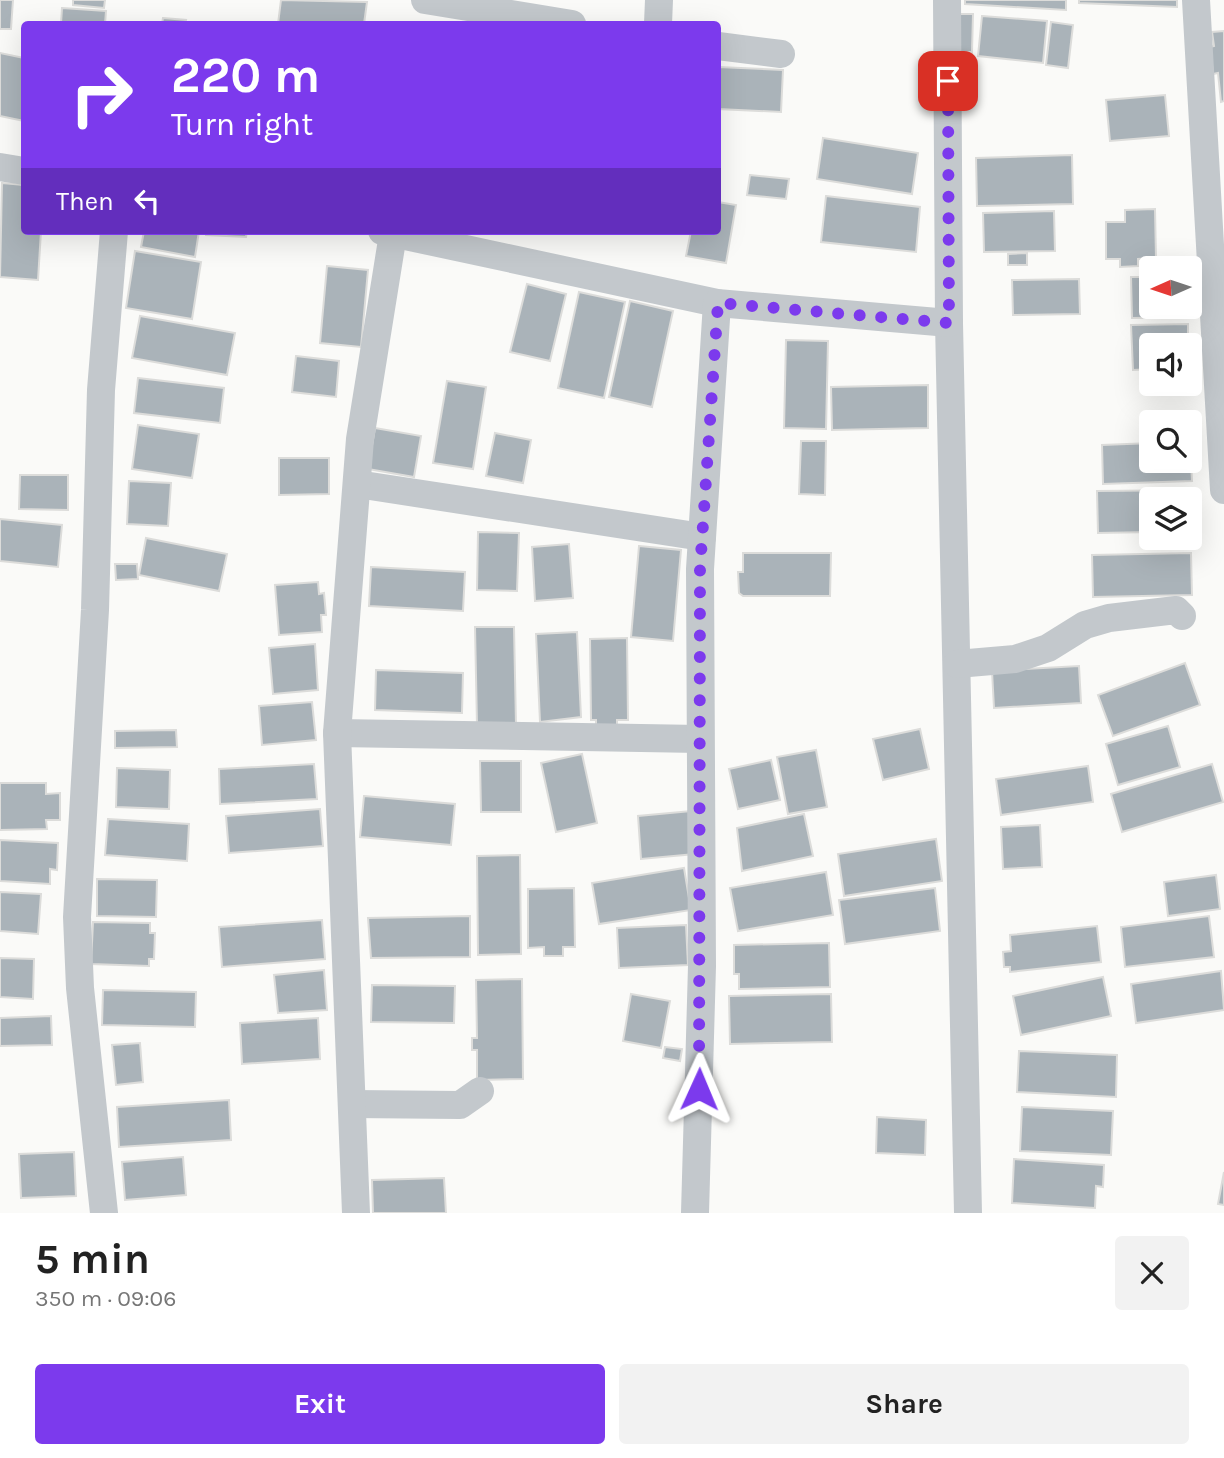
<!DOCTYPE html>
<html lang="en">
<head>
<meta charset="utf-8">
<style>
	:root { --surface:#fff; --page:#f2f2f2; --text:#222; --muted:#767676; --accent:#7c3aed }
	body { margin:0; font-family:Karla,sans-serif; background:var(--page); color:var(--text); height:100vh; display:flex; flex-direction:column; font-size:26px; white-space:nowrap }
	* { box-sizing:border-box; margin:0 }
	p { font-size:23px; color:var(--muted) }
	.icon { flex:none; width:38px; height:38px; fill:none; stroke:currentColor; stroke-width:2; stroke-linecap:round; stroke-linejoin:round }
	.map { position:relative; height:1213px; overflow:hidden }
	.side { display:flex; flex-direction:column; background:var(--surface); flex:1 }
	.side>* { flex:none }
	.hud { position:absolute; left:21px; top:21px; width:700px; height:214px; border-radius:7px; box-shadow:0 7px 28px #0002; background:#7c3aed; color:#fff; overflow:hidden }
	.needle { width:46px; rotate:267deg }
	.fabs { position:absolute; left:1139px; top:256px; display:grid; gap:14px }
	.fabs a { display:grid; place-items:center; width:63px; height:63px; border-radius:7px; background:var(--surface); box-shadow:0 7px 28px #0002; font-size:35px }
	.pin { position:absolute; display:grid; place-items:center; width:60px; height:60px; color:#fff; margin:-30px; border-radius:14px; box-shadow:0 4px 10px #0006 }
	.me { position:absolute; width:77px; margin:-38px; rotate:1deg; stroke-linejoin:round; filter:drop-shadow(0 0 5px #0008) }
	.turn { display:flex; align-items:center; gap:24px; height:147px; padding:0 35px; font-size:32px }
	.turn .icon { width:91px; height:91px; stroke-width:2.5 }
	.turn b { display:block; font-size:49px; line-height:60px }
	.then { display:flex; align-items:center; height:66px; padding:0 35px; background:#0003; gap:14px; font-size:26px }
	.round { display:grid; place-items:center; flex:none; width:74px; height:74px; border-radius:7px; background:var(--page) }
	.headline { display:flex; align-items:center; justify-content:space-between; height:119px; padding:0 35px }
	h1 { font-size:42px; font-weight:700; line-height:52px }
	.cta { display:flex; gap:14px; margin-top:auto; padding:14px 35px }
	.cta a { flex:1; height:80px; border-radius:7px; background:var(--accent); color:#fff; font-size:28px; font-weight:700; line-height:80px; text-align:center }
	.cta a+a { background:var(--page); color:var(--text) }
	.map>svg:first-child { display:block }
	.building { fill:#aab3b9; stroke:#dcdcda; stroke-width:2 }
	.lines { fill:none; stroke-linecap:round; stroke-linejoin:round }
	.minor { stroke:#c3c8cc; stroke-width:28 }
	.route { stroke:#7c3aed; stroke-width:12; stroke-dasharray:0 21.6 }
</style>
</head>
<body>
<div class="map">
<svg width="1224" height="1213" viewBox="0 0 1224 1213">
	<rect width="100%" height="100%" fill="#fafaf8"/>
	<g class="building">
		<polygon points="0,0 13,0 11,29 0,29"/>
		<polygon points="73,0 105,0 104,8 73,5"/>
		<polygon points="281,0 367,2 364,24 278,24"/>
		<polygon points="965,0 1066,0 1066,10 965,4"/>
		<polygon points="1079,0 1177,0 1177,7 1079,3"/>
		<polygon points="62,8 106,11 105,24 61,24"/>
		<polygon points="959,14 973,14 972,52 958,52"/>
		<polygon points="982,16 1047,21 1043,63 978,56"/>
		<polygon points="163,18 186,20 185,24 162,24"/>
		<polygon points="1051,22 1073,25 1068,68 1046,65"/>
		<polygon points="1224,31 1224,101 1221,102 1218,73 1213,74 1210,47 1214,46 1212,32"/>
		<polygon points="0,53 24,58 24,121 0,116"/>
		<polygon points="718,67 783,70 781,112 718,109"/>
		<polygon points="1165,95 1169,136 1110,141 1106,100"/>
		<polygon points="823,138 918,153 912,194 817,179"/>
		<polygon points="1072,155 1073,204 977,206 976,158"/>
		<polygon points="750,175 789,179 786,199 747,195"/>
		<polygon points="2,183 24,185 24,231 41,231 38,280 0,277"/>
		<polygon points="826,196 920,207 916,252 821,242"/>
		<polygon points="718,202 736,205 726,263 686,256 691,231 718,231"/>
		<polygon points="1155,209 1156,258 1138,259 1138,266 1120,267 1120,259 1106,259 1106,222 1125,222 1125,210"/>
		<polygon points="1054,211 1055,251 984,252 983,213"/>
		<polygon points="144,231 199,231 195,257 141,247"/>
		<polygon points="206,231 247,231 246,237 206,235"/>
		<polygon points="135,251 201,262 192,319 126,308"/>
		<polygon points="1027,253 1027,265 1008,265 1008,254"/>
		<polygon points="327,266 368,270 361,347 320,343"/>
		<polygon points="1131,277 1152,277 1152,306 1188,306 1188,317 1132,318"/>
		<polygon points="1079,279 1080,314 1013,315 1012,280"/>
		<polygon points="527,284 566,294 550,361 510,352"/>
		<polygon points="579,292 625,302 604,398 558,388"/>
		<polygon points="630,301 673,311 652,407 609,397"/>
		<polygon points="140,316 235,333 227,375 132,358"/>
		<polygon points="1188,324 1188,345 1152,345 1152,369 1133,370 1131,325"/>
		<polygon points="786,340 828,341 826,429 784,428"/>
		<polygon points="296,356 339,361 336,397 292,392"/>
		<polygon points="138,378 224,388 220,423 134,413"/>
		<polygon points="447,381 486,387 473,469 433,463"/>
		<polygon points="928,385 928,428 832,430 831,387"/>
		<polygon points="138,425 199,434 192,478 132,469"/>
		<polygon points="375,428 421,436 414,477 368,469"/>
		<polygon points="495,433 531,440 523,483 486,476"/>
		<polygon points="801,441 826,441 825,495 799,494"/>
		<polygon points="1190,442 1192,481 1103,484 1102,445 1152,443 1152,460 1190,460"/>
		<polygon points="279,458 329,458 329,494 279,495"/>
		<polygon points="20,475 68,475 68,510 19,509"/>
		<polygon points="129,481 171,483 168,526 127,524"/>
		<polygon points="1196,490 1196,531 1190,531 1190,499 1152,499 1152,532 1098,533 1097,491"/>
		<polygon points="0,519 62,525 58,567 0,561"/>
		<polygon points="478,532 519,533 517,591 477,590"/>
		<polygon points="146,538 227,554 219,591 139,575"/>
		<polygon points="569,544 573,598 535,601 532,547"/>
		<polygon points="639,546 681,550 673,641 631,637"/>
		<polygon points="743,553 831,553 830,596 743,596 739,593 738,572 743,572"/>
		<polygon points="1191,553 1192,595 1093,597 1092,555"/>
		<polygon points="115,564 137,564 138,579 116,580"/>
		<polygon points="371,567 465,572 463,611 369,606"/>
		<polygon points="318,582 319,594 324,593 326,615 321,615 322,632 279,635 275,585"/>
		<polygon points="475,627 514,627 516,725 477,725"/>
		<polygon points="577,632 581,717 540,722 536,634"/>
		<polygon points="627,638 628,720 617,720 617,728 596,729 596,720 591,720 590,639"/>
		<polygon points="315,644 318,690 273,694 269,648"/>
		<polygon points="1185,663 1200,705 1113,736 1098,695"/>
		<polygon points="1079,666 1081,703 994,708 992,671"/>
		<polygon points="376,670 463,673 462,713 375,710"/>
		<polygon points="312,702 316,740 262,745 259,706"/>
		<polygon points="1168,726 1180,767 1118,785 1106,744"/>
		<polygon points="920,729 929,769 883,780 873,739"/>
		<polygon points="176,730 177,747 115,748 115,731"/>
		<polygon points="816,750 827,807 788,814 777,757"/>
		<polygon points="582,754 597,823 556,832 541,763"/>
		<polygon points="771,760 780,800 738,809 729,769"/>
		<polygon points="480,761 521,761 521,812 481,812"/>
		<polygon points="314,764 317,799 220,804 219,769"/>
		<polygon points="1212,764 1223,802 1122,832 1111,794"/>
		<polygon points="1088,766 1093,802 1001,815 996,779"/>
		<polygon points="117,768 170,770 169,809 116,807"/>
		<polygon points="0,783 46,783 46,794 60,793 60,820 46,820 47,829 0,830"/>
		<polygon points="364,796 455,804 451,845 360,837"/>
		<polygon points="320,809 323,846 229,853 226,816"/>
		<polygon points="702,810 706,853 641,859 638,816"/>
		<polygon points="804,814 813,856 742,871 737,828"/>
		<polygon points="108,819 189,824 187,861 105,855"/>
		<polygon points="1040,825 1042,867 1003,869 1001,827"/>
		<polygon points="936,839 942,881 844,896 838,854"/>
		<polygon points="0,840 58,843 57,870 50,869 50,884 0,881"/>
		<polygon points="520,855 521,954 478,955 477,856"/>
		<polygon points="684,868 691,910 599,924 592,883"/>
		<polygon points="826,872 833,915 738,931 730,888"/>
		<polygon points="1216,875 1220,909 1168,916 1164,882"/>
		<polygon points="97,879 157,880 156,917 97,916"/>
		<polygon points="574,888 575,947 563,947 563,956 544,956 544,947 528,948 528,889"/>
		<polygon points="935,888 940,931 845,944 839,900"/>
		<polygon points="0,892 41,894 38,934 0,931"/>
		<polygon points="470,916 470,957 371,958 368,918"/>
		<polygon points="1209,916 1214,957 1125,967 1121,927"/>
		<polygon points="322,920 325,959 222,967 219,927"/>
		<polygon points="93,922 150,923 150,933 155,933 154,959 149,959 149,966 91,964"/>
		<polygon points="686,925 688,965 619,968 617,928"/>
		<polygon points="1097,926 1101,962 1010,972 1010,967 1004,967 1003,952 1011,951 1010,935"/>
		<polygon points="829,943 830,987 739,989 739,974 734,974 734,945"/>
		<polygon points="0,958 34,959 33,999 0,997"/>
		<polygon points="324,970 327,1010 278,1013 274,975"/>
		<polygon points="1221,971 1224,1010 1136,1023 1131,984"/>
		<polygon points="1103,977 1111,1016 1021,1035 1013,996"/>
		<polygon points="522,979 523,1079 477,1080 477,1050 472,1050 472,1038 477,1038 476,980"/>
		<polygon points="372,985 455,986 454,1023 371,1022"/>
		<polygon points="103,990 196,992 195,1027 102,1025"/>
		<polygon points="631,994 670,1001 661,1048 623,1041"/>
		<polygon points="831,994 832,1042 730,1044 729,996"/>
		<polygon points="51,1016 52,1045 0,1046 0,1018"/>
		<polygon points="318,1018 320,1059 242,1064 240,1023"/>
		<polygon points="140,1043 143,1082 116,1085 112,1045"/>
		<polygon points="665,1047 682,1049 680,1061 663,1058"/>
		<polygon points="1019,1051 1117,1055 1116,1097 1017,1092"/>
		<polygon points="229,1100 231,1140 119,1147 117,1107"/>
		<polygon points="1022,1107 1113,1111 1111,1155 1020,1151"/>
		<polygon points="877,1117 926,1120 925,1155 876,1153"/>
		<polygon points="74,1152 76,1196 21,1198 19,1154"/>
		<polygon points="183,1157 186,1195 125,1200 122,1162"/>
		<polygon points="1014,1159 1104,1165 1103,1187 1096,1186 1095,1208 1012,1203"/>
		<polygon points="1224,1172 1224,1205 1218,1204"/>
		<polygon points="444,1178 446,1213 373,1213 372,1180"/>
	</g>
	<g class="lines">
		<g class="minor">
			<polyline points="425,0 572,24"/>
			<polyline points="947,0 949,323 968,1213"/>
			<polyline points="1196,0 1224,490"/>
			<polyline points="658,24 659,0"/>
			<polyline points="718,46 781,54"/>
			<polyline points="0,167 24,171"/>
			<polyline points="382,231 717,303 949,323"/>
			<polyline points="357,484 702,537"/>
			<polyline points="957,664 1015,659 1048,648 1085,625 1109,618 1176,610 1182,616"/>
			<polyline points="337,733 700,739"/>
			<polyline points="352,1104 460,1105 480,1091"/>
			<polyline points="104,1213 80,988 77,917 95,610 101,390 114,231"/>
			<polyline points="356,1213 337,733 360,439 393,234"/>
			<polyline points="695,1213 702,966 700,569 717,303"/>
		</g>
	</g>
	<g class="lines">
		<polyline class="route" points="699,1089 700,569 718,303 949,323 948,81"/>
	</g>
</svg>
<div class="fabs">
<a><svg class="needle" viewBox="-14 -14 28 28"><path d="M0-13l5 13h-10z" fill="#e53935"/><path d="M0 13l5-13h-10z" fill="#767676"/></svg></a>
<a><svg class="icon" aria-label="sound" viewBox="0 0 24 24"><path d="M4 9h4l5-4v14l-5-4H4zM17 9q2 3 0 6"/></svg></a>
<a><svg class="icon" aria-label="search" viewBox="0 0 24 24"><circle cx="10" cy="10" r="6"/><path d="M15 15l6 6"/></svg></a>
<a><svg class="icon" aria-label="layers" viewBox="0 0 24 24"><path d="M12 4l9 5-9 5-9-5zM3 14l9 5 9-5"/></svg></a>
</div>
<div class="pin" style="left:948px;top:81px;background:#d93025"><svg class="icon" aria-label="arrive" viewBox="0 0 24 24"><path d="M6 21V4h12l-3 4 3 4H6"/></svg></div>
<svg class="me" style="left:699px;top:1089px" viewBox="-20 -20 40 40"><path d="M0-17L14 15 0 8-14 15z" fill="#7c3aed" stroke="#fff" stroke-width="4"/></svg>
<div class="hud">
<div class="turn"><svg class="icon" aria-label="right" viewBox="0 0 24 24"><path d="M7 20v-9h11M14 6l5 5-5 5"/></svg><div><b>220 m</b>Turn right</div></div>
<div class="then">Then<svg class="icon" aria-label="left" viewBox="0 0 24 24"><path d="M17 20v-9H6M10 6l-5 5 5 5"/></svg></div>
</div>
</div>
<section class="side">
<div class="headline"><div><h1>5 min</h1><p>350 m · 09:06</p></div><a class="round"><svg class="icon" aria-label="close" viewBox="0 0 24 24"><path d="M6 6l12 12M18 6L6 18"/></svg></a></div>
<div class="cta"><a>Exit</a><a>Share</a></div>
</section>
</body>
</html>
